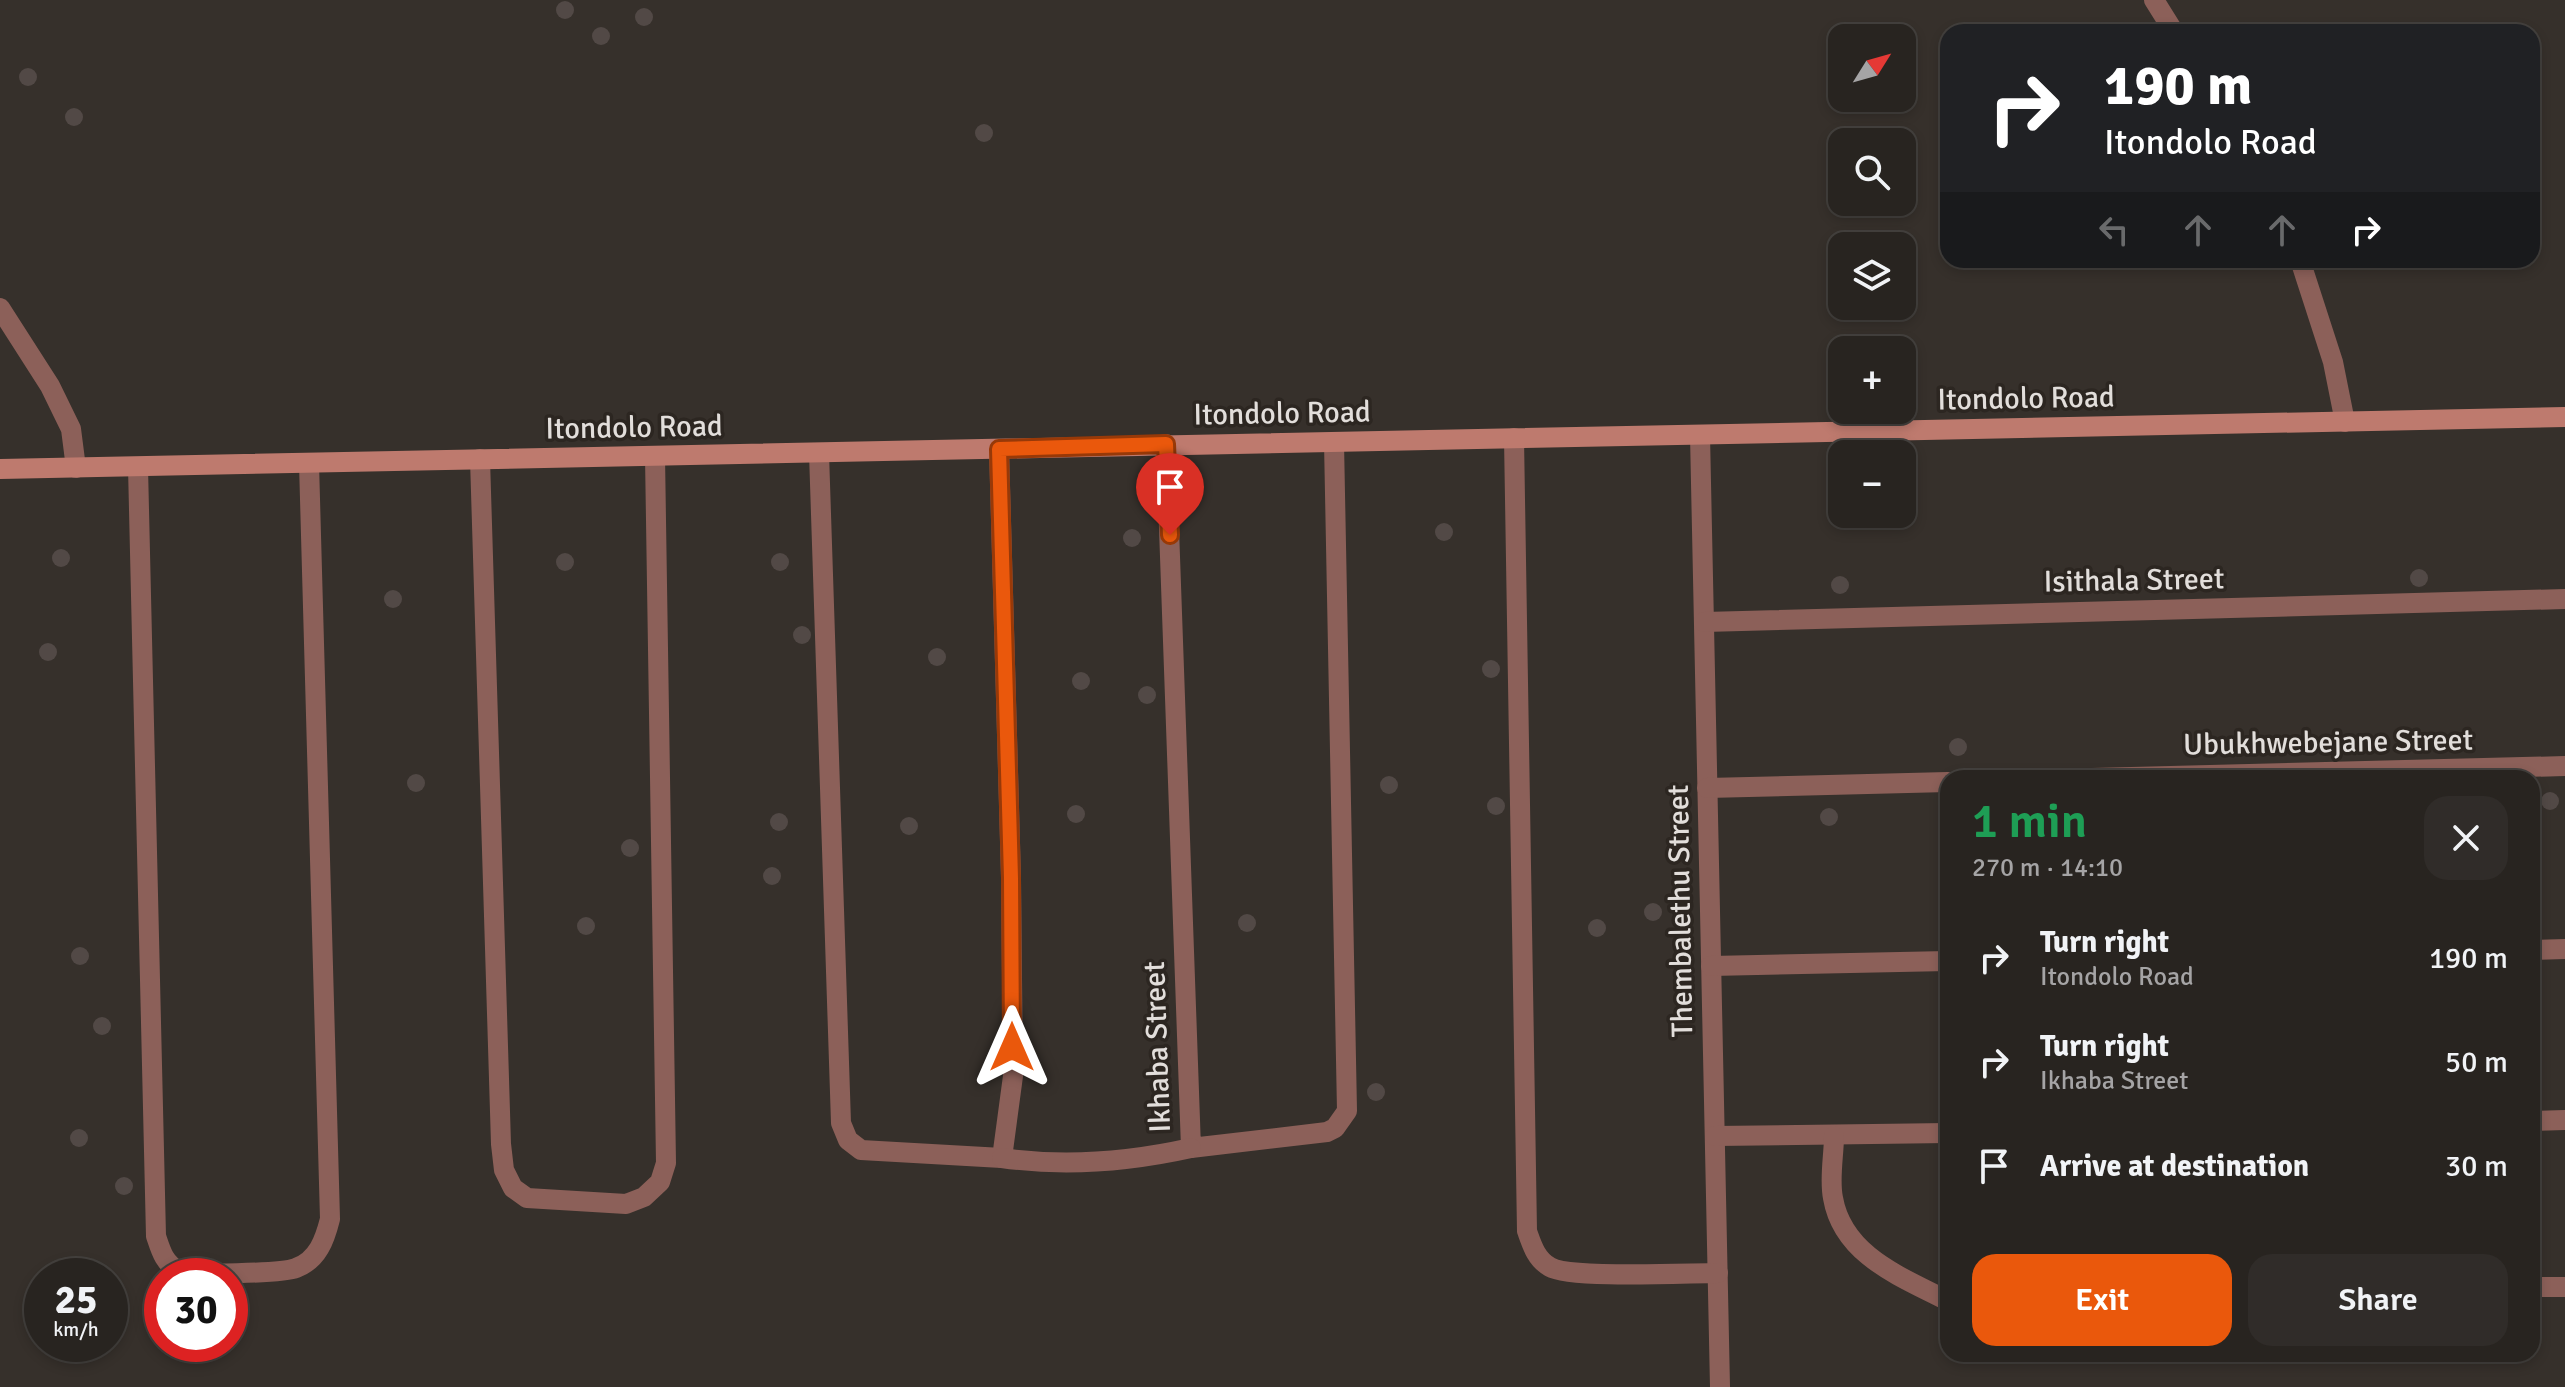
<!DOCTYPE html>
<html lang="en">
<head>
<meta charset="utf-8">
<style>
	:root { --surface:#282420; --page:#302c29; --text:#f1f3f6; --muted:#a5a4a5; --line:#44413e; --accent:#ea580c }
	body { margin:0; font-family:Signika,sans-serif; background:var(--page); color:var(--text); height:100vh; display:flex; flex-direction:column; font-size:30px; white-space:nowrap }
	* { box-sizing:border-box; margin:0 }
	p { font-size:26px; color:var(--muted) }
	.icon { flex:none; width:44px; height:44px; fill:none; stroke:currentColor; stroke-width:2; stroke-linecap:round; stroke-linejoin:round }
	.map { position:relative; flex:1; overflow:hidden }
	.side { position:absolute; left:1940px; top:770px; width:600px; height:592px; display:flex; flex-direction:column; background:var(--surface); border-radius:24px; box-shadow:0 4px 12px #0003,0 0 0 2px var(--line) }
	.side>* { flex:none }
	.top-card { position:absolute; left:1940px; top:24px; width:600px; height:244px; border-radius:24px; box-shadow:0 4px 12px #0003,0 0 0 2px var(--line); background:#202124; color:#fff; overflow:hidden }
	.needle { width:52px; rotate:53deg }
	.buttons { position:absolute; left:1828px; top:24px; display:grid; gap:16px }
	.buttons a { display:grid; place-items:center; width:88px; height:88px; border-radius:16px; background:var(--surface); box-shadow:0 4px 12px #0003,0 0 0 2px var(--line); font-size:40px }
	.speed { position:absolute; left:24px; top:1258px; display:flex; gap:16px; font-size:40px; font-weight:700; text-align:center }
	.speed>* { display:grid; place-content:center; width:104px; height:104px; border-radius:50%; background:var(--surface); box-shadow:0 4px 12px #0003,0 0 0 2px var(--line); line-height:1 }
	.speed small { font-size:20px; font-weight:400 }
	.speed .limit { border:12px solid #d22; background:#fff; color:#111 }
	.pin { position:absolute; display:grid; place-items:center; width:68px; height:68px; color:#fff; margin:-82px -34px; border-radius:50% 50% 50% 0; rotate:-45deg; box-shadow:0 0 8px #0007 }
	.pin .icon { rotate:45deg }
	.me { position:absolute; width:88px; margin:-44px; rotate:0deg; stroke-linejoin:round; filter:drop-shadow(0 0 6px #0008) }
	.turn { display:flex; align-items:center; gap:28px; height:168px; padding:0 32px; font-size:36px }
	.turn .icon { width:104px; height:104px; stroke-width:2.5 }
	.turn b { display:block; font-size:56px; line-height:68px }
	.lanes { display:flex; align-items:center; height:76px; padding:0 32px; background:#0003; justify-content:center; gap:40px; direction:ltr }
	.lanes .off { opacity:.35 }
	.round { display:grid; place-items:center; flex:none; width:84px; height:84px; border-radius:24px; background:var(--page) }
	.overview { display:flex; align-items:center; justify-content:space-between; height:136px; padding:0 32px }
	h1 { font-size:48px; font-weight:600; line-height:60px; color:#1e9e55 }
	.button { display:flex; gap:16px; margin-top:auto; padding:16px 32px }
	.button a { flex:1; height:92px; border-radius:24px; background:var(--accent); color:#fff; font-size:32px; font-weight:600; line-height:92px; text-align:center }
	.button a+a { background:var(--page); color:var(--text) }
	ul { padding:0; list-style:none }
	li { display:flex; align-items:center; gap:24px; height:104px; padding:0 32px }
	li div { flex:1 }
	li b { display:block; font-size:30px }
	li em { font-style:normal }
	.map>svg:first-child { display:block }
	.building { fill:#524946 }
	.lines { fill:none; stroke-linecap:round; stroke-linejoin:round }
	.street { stroke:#8c6059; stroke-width:20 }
	.secondary { stroke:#be7a6e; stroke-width:20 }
	.route-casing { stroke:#983908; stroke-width:20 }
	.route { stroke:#ea580c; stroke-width:14 }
	.labels { text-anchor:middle; stroke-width:7; stroke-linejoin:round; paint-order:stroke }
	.street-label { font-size:30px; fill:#e2dedb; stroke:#2c2621 }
</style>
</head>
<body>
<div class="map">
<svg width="2565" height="1387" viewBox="0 0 2565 1387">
	<rect width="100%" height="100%" fill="#36302b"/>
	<g class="building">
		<circle cx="565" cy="10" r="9"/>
		<circle cx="644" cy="17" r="9"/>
		<circle cx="601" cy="36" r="9"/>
		<circle cx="28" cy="77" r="9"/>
		<circle cx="74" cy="117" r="9"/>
		<circle cx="984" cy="133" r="9"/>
		<circle cx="1444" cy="532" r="9"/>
		<circle cx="1132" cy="538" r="9"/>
		<circle cx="61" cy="558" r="9"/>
		<circle cx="565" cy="562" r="9"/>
		<circle cx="780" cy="562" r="9"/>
		<circle cx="2419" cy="578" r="9"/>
		<circle cx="1840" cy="585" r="9"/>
		<circle cx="393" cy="599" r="9"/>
		<circle cx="802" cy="635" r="9"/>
		<circle cx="48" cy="652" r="9"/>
		<circle cx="937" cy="657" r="9"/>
		<circle cx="1491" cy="669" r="9"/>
		<circle cx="1081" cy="681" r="9"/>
		<circle cx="1147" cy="695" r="9"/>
		<circle cx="1958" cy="747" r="9"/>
		<circle cx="416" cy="783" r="9"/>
		<circle cx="1389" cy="785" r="9"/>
		<circle cx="2550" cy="801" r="9"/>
		<circle cx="1496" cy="806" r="9"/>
		<circle cx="1076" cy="814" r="9"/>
		<circle cx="1829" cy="817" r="9"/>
		<circle cx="779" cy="822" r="9"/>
		<circle cx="909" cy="826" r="9"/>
		<circle cx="630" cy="848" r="9"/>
		<circle cx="772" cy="876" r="9"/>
		<circle cx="1653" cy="912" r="9"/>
		<circle cx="1247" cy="923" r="9"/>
		<circle cx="586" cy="926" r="9"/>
		<circle cx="1597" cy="928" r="9"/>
		<circle cx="80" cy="956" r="9"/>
		<circle cx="102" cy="1026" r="9"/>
		<circle cx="1376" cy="1092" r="9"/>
		<circle cx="79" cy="1138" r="9"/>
		<circle cx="124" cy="1186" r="9"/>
	</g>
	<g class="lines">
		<g class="street">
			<polyline points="2154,0 2174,32"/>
			<polyline points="2300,260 2333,362 2345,422"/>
			<polyline points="0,308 50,386 71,429 76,468"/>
			<polyline points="1700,435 1720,1387"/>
			<path d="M1514,438L1527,1231C1532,1245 1536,1259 1550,1267C1570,1279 1687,1273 1718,1273"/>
			<polyline points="1166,444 1191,1148 1327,1132 1335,1128 1347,1111 1334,442"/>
			<polyline points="819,453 841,1123 848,1140 861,1150 1002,1158 1013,1076 1011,878 999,449"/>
			<polyline points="480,459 501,1144 504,1170 513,1188 527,1198 626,1204 644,1197 660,1182 666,1163 655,456"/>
			<path d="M138,467L156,1236C161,1251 164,1263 179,1271C190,1276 284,1273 296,1268C318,1260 325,1239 330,1219L309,463"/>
			<polyline points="1704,622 2565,599"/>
			<polyline points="2092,778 2565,766"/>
			<polyline points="1707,788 1948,782"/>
			<polyline points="2532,950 2565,949"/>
			<polyline points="1711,966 1948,961"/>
			<polyline points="2532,1121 2565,1120"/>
			<polyline points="1715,1136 1948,1133"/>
			<path d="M1834,1136C1834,1155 1829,1179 1833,1198C1843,1256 1902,1277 1948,1301"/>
			<path d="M1002,1158C1065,1167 1128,1162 1191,1148"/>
			<polyline points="2532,1287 2565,1287"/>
		</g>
		<polyline class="secondary" points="0,469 2565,417"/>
	</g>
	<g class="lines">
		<g class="route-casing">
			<polyline id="route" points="1012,1047 1011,878 999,449 1166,444 1170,535"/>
		</g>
		<use href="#route" class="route"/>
	</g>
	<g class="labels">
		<g class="street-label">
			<text transform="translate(2026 398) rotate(-1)" y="10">Itondolo Road</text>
			<text transform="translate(1282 413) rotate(-1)" y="10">Itondolo Road</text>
			<text transform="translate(634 427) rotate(-1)" y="10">Itondolo Road</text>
			<text transform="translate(2134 580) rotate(-1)" y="10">Isithala Street</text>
			<text transform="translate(2328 742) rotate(-1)" y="10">Ubukhwebejane Street</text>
			<text transform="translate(1680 911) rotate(-91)" y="10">Thembalethu Street</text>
			<text transform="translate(1157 1047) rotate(-92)" y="10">Ikhaba Street</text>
		</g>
	</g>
</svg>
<div class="buttons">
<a><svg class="needle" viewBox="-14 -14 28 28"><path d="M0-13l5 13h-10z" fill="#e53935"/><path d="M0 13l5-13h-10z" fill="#a5a4a5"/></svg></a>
<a><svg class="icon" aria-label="search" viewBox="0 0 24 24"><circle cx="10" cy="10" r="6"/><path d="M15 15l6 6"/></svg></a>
<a><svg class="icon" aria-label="layers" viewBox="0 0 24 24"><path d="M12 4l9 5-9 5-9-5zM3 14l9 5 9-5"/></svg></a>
<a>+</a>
<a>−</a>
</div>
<div class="speed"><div>25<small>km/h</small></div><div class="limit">30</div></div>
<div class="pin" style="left:1170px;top:535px;background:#d93025"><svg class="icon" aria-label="arrive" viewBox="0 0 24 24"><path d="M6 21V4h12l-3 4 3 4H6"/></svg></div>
<svg class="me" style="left:1012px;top:1047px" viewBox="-20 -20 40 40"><path d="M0-17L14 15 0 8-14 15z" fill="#ea580c" stroke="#fff" stroke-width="4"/></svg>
<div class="top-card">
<div class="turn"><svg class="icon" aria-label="right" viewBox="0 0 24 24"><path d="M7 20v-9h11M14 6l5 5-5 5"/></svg><div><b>190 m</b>Itondolo Road</div></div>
<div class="lanes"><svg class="icon off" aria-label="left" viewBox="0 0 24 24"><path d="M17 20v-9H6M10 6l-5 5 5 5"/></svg><svg class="icon off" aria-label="ahead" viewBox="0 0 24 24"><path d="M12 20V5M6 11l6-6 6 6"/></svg><svg class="icon off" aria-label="ahead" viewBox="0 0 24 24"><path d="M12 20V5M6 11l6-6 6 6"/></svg><svg class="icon" aria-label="right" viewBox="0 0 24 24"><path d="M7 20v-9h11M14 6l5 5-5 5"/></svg></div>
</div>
<section class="side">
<div class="overview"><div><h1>1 min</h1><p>270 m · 14:10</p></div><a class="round"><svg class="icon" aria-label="close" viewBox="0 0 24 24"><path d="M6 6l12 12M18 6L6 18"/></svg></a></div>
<ul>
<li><svg class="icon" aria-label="right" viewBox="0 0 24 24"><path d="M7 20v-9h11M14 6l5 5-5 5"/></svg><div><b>Turn right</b><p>Itondolo Road</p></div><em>190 m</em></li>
<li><svg class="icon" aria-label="right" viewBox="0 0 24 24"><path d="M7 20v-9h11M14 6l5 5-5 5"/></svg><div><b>Turn right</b><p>Ikhaba Street</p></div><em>50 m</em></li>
<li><svg class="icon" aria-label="arrive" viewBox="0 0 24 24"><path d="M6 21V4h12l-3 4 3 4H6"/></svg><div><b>Arrive at destination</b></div><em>30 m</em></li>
</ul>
<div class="button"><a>Exit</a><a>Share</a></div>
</section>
</div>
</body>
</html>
